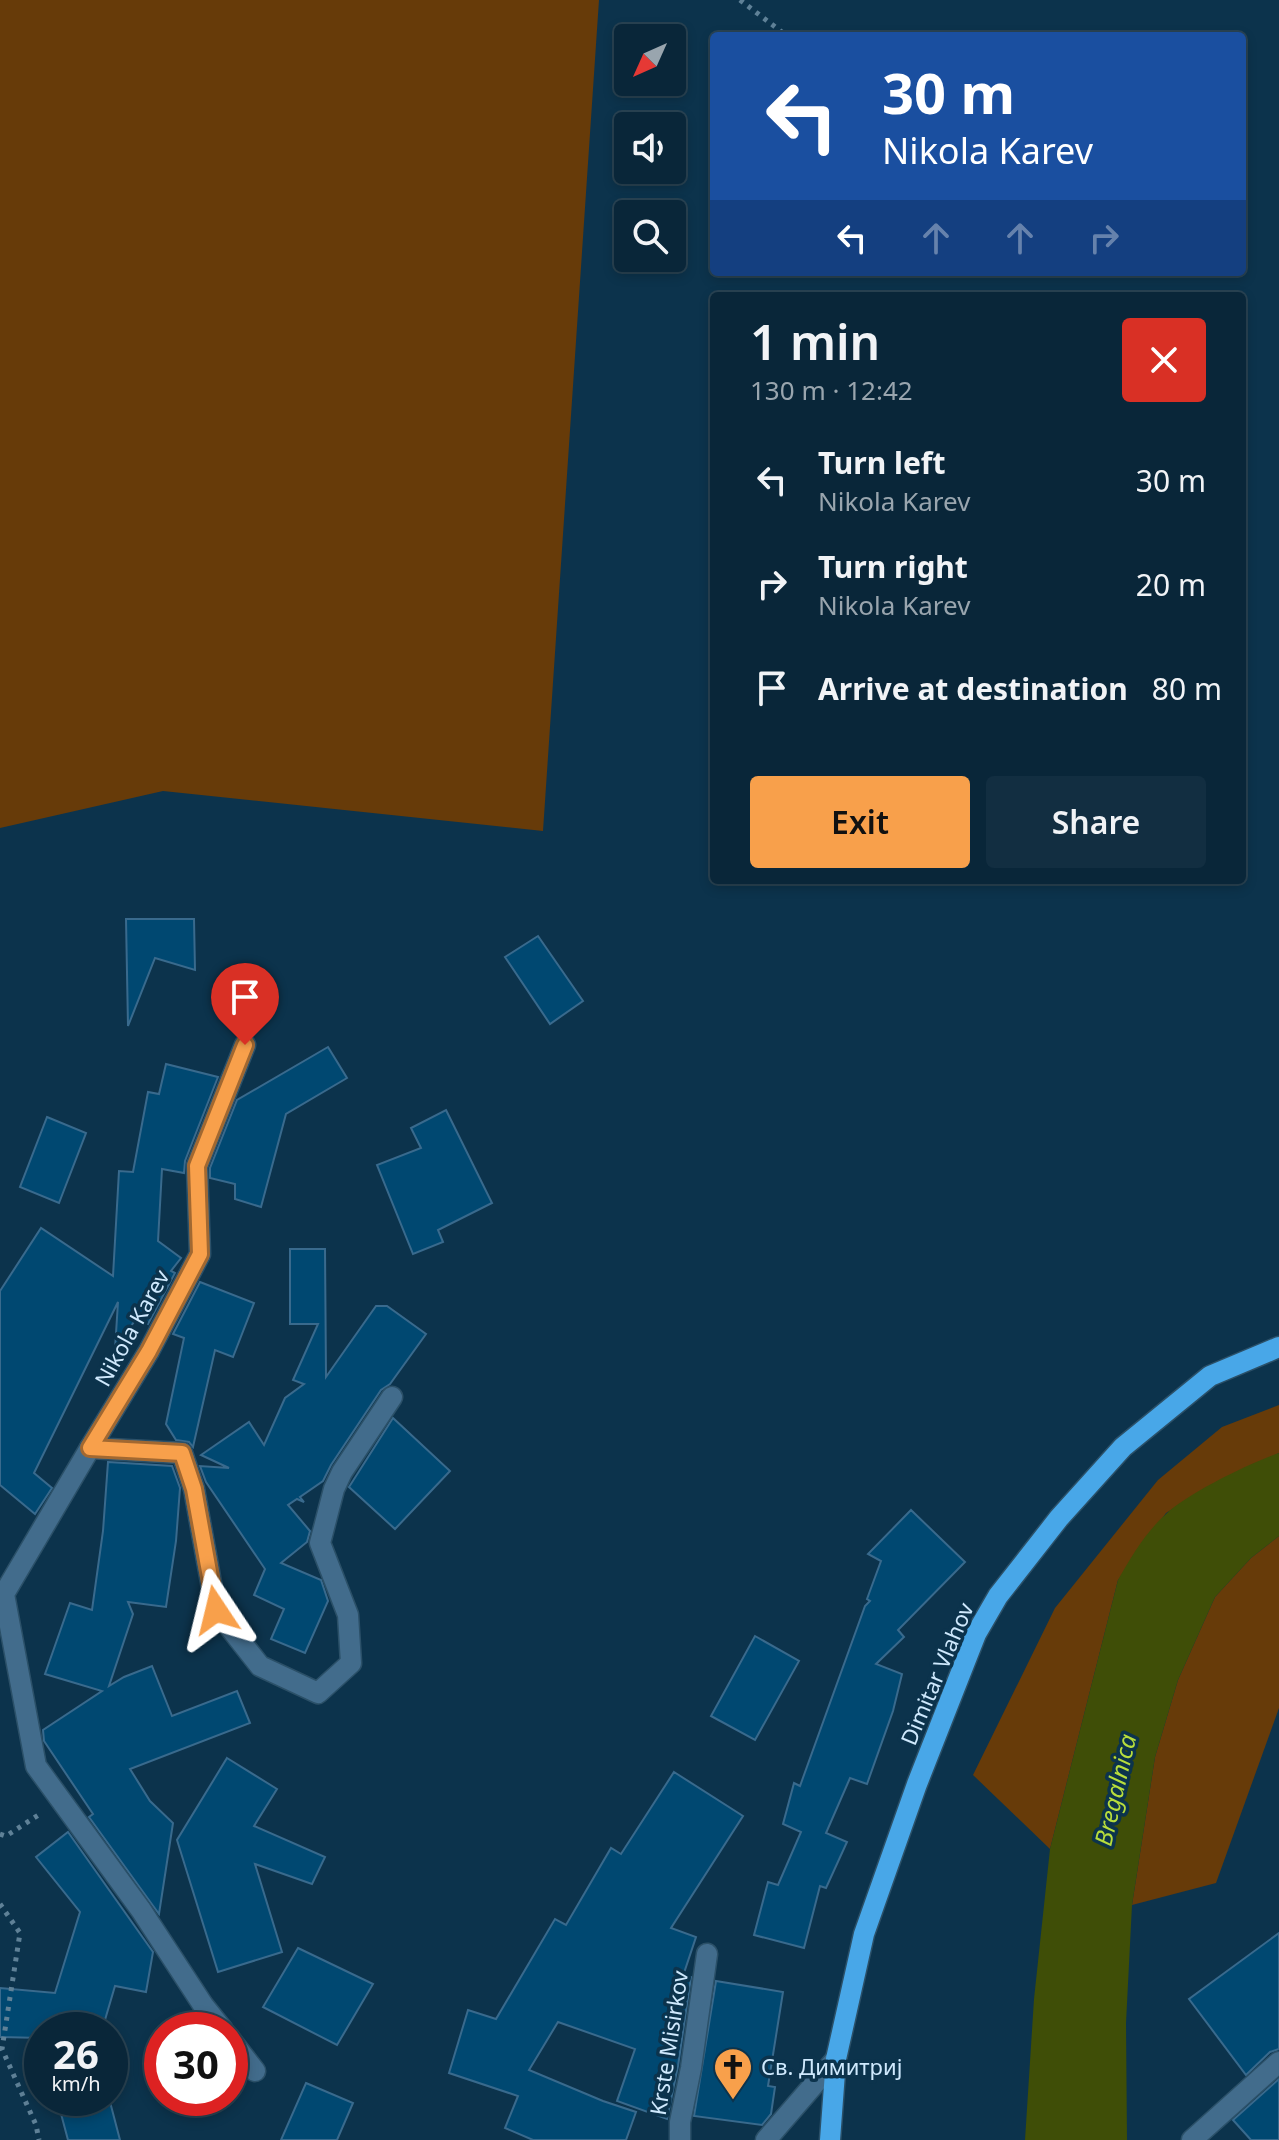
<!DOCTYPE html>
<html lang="en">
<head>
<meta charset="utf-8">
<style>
	:root { --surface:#092639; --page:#122e41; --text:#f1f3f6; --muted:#99a5ae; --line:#294353; --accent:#f8a04b }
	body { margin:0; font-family:"Noto Sans",sans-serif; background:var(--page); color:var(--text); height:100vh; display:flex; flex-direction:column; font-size:30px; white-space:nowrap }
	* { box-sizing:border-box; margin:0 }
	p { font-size:26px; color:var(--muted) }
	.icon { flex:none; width:44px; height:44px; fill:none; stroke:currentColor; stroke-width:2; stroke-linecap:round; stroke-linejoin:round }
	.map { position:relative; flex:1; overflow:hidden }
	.panel { position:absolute; left:710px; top:292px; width:536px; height:592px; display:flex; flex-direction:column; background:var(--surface); border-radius:8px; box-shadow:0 4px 12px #0003,0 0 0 2px var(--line) }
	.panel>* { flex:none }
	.guide { position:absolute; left:710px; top:32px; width:536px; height:244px; border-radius:8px; box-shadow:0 4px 12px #0003,0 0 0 2px var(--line); background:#1a4fa0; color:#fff; overflow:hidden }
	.needle { width:52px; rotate:225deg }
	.fabs { position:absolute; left:614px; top:24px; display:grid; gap:16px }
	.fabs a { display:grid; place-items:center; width:72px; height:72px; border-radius:8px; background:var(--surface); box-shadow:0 4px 12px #0003,0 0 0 2px var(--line); font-size:40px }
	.speed { position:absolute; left:24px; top:2012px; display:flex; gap:16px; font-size:40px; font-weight:700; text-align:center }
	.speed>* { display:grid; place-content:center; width:104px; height:104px; border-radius:50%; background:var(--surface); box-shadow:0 4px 12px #0003,0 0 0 2px var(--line); line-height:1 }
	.speed small { font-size:20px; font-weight:400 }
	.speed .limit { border:12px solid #d22; background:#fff; color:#111 }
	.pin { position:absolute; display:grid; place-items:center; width:68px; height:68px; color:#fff; margin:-82px -34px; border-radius:50% 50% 50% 0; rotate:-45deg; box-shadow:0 0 8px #0007 }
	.pin .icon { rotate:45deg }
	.me { position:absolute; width:88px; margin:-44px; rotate:350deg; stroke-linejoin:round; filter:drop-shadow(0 0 6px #0008) }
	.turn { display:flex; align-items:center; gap:28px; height:168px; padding:0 40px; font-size:36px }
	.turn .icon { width:104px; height:104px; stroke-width:2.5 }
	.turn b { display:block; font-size:56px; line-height:68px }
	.lanes { display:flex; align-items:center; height:76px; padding:0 40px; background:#0003; justify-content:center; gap:40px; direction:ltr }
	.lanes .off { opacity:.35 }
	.round { display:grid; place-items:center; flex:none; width:84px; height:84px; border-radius:8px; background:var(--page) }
	.head { display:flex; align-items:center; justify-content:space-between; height:136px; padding:0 40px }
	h1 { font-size:48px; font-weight:600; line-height:60px }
	.button { display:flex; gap:16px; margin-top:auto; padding:16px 40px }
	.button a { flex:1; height:92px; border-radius:8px; background:var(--accent); color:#111; font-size:32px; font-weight:600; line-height:92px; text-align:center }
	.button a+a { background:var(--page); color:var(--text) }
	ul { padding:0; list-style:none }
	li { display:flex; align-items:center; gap:24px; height:104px; padding:0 40px }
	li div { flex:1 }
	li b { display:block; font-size:30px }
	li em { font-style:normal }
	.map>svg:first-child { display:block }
	.green { fill:#673b09 }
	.water { fill:#3f4e07 }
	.building { fill:#004871; stroke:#396a8d; stroke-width:2 }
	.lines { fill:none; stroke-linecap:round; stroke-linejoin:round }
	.minor-casing { stroke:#2b5068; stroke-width:23 }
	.major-casing { stroke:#2b5068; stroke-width:23 }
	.path { stroke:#5f8197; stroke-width:5; stroke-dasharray:4 6; stroke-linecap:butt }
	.minor { stroke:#426c8c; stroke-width:20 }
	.major { stroke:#48a7e8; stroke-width:20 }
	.route-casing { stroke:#a16831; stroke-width:20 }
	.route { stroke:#f8a04b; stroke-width:14 }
	.labels { text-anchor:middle; stroke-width:7; stroke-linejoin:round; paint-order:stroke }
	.street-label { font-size:22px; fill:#cfe9fd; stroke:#0c334c }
	.poi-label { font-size:22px; fill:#cfe9fd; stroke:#0c334c; text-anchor:start }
	.water-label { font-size:24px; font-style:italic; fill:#b8dd3c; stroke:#0c334c }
</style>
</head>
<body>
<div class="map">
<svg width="1279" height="2140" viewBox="0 0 1279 2140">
	<rect width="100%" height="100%" fill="#0c334c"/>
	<g class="green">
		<polygon points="0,0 599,0 543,831 163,791 0,828"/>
		<polygon points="1279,1405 1279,1453 1217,1482 1166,1513 1118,1580 1050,1849 973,1775 1055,1608 1158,1480 1222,1427"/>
		<polygon points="1279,1536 1279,1708 1216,1883 1132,1905 1155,1757 1178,1680 1215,1597 1251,1558"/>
	</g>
	<path class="water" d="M1279,1453V1536L1251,1558L1215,1597L1178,1680L1155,1757L1132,1905L1126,2023L1127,2140H1025L1034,1999L1050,1849L1118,1580C1131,1557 1145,1533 1165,1515C1186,1494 1250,1463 1279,1453Z"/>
	<g class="building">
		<polygon points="126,919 194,919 195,970 155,958 128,1026"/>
		<polygon points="538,936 583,1001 550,1024 505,957"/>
		<polygon points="328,1047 347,1078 286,1114 261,1207 235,1199 235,1184 210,1178 210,1168 237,1100"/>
		<polygon points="166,1064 218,1077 185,1161 184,1173 162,1169 158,1241 181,1258 171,1271 175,1273 148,1324 136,1319 115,1349 118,1302 34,1473 52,1488 35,1514 0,1485 0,1291 41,1228 113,1276 119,1171 133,1172 148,1092 159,1094"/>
		<polygon points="446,1110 492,1203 438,1230 443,1242 413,1254 377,1165 421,1148 411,1128"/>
		<polygon points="47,1117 86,1133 59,1203 20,1187"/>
		<polygon points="290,1249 325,1249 326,1377 376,1306 387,1306 426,1334 390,1384 381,1390 331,1465 323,1481 300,1497 304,1502 297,1499 288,1505 310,1531 307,1542 281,1563 321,1580 328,1601 305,1653 271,1639 284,1609 254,1595 265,1569 206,1482 200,1466 229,1468 201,1455 249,1422 264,1445 285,1398 304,1384 293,1380 318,1324 290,1324"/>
		<polygon points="200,1282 254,1303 233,1357 215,1350 193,1447 189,1442 176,1440 166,1424 184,1338 173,1334"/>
		<polygon points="393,1418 450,1471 395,1529 349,1487"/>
		<polygon points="108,1462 172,1466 180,1488 176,1541 166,1607 128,1602 133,1614 109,1686 124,1677 152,1666 172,1716 237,1691 250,1723 130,1769 150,1801 173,1823 159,1914 89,1817 93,1814 44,1741 43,1730 102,1691 45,1674 70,1603 92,1610 103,1531"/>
		<polygon points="911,1510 965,1562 898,1630 904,1637 876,1664 902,1674 893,1711 867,1784 850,1778 826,1833 847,1842 826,1888 820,1886 804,1948 754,1935 768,1882 778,1885 801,1832 783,1824 794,1783 800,1786 865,1606 870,1601 867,1599 881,1561 868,1554"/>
		<polygon points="755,1636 799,1661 755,1740 711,1716"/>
		<polygon points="227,1758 277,1789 254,1826 325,1857 312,1884 255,1864 282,1952 218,1972 177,1840"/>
		<polygon points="674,1772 743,1816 671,1928 696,1937 683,1976 691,1977 678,2066 667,2119 617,2101 635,2049 558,2022 529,2070 603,2101 636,2112 626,2140 533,2140 505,2128 518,2096 449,2073 468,2010 496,2019 555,1919 566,1925 611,1848 621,1854"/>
		<polygon points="68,1832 153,1952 146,1992 115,1986 102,2030 42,2030 42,2038 0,2037 0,1988 55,1993 80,1912 36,1857"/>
		<polygon points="1279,1933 1279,2049 1270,2052 1246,2075 1189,1999"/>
		<polygon points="298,1948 373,1984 337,2045 263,2007"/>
		<polygon points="716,1981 783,1992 768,2086 775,2087 771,2114 762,2125 694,2116"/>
		<polygon points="1279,2079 1279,2140 1251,2140 1233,2120"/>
		<polygon points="306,2083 353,2103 337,2140 281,2140"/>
		<polygon points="109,2098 120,2140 68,2140 60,2110"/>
	</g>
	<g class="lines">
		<g class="minor-casing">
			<g id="minor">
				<polyline points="245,1045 197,1166 200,1254 149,1351 90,1448 182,1453 194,1489 216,1610 260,1666 318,1693 351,1663 348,1615 320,1543 334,1489 342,1472 392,1397"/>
				<polyline points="90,1448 4,1594 36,1766 141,1910 203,2005 223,2030"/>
				<polyline points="230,2039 255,2071"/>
				<polyline points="680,2140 680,2122 691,2068 707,1954"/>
				<polyline points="766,2140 836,2059"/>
				<polyline points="1192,2140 1279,2062"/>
			</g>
		</g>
		<g class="major-casing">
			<polyline id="major" points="830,2140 836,2059 864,1934 917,1784 976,1634 998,1596 1059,1518 1123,1447 1210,1376 1279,1347"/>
		</g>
		<g class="path">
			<polyline points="740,0 787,36"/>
			<polyline points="0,1834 6,1836 40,1814"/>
			<polyline points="0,1904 20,1933 2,2049 36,2125 39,2140"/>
		</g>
		<use href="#minor" class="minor"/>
		<use href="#major" class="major"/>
	</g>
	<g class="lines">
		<g class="route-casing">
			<polyline id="route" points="216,1610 194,1489 182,1453 90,1448 149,1351 200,1254 197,1166 245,1045"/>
		</g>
		<use href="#route" class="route"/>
	</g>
	<defs>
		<g id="church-pin" transform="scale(2)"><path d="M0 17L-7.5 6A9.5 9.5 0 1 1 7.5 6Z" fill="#f8a04b" stroke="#0c334c"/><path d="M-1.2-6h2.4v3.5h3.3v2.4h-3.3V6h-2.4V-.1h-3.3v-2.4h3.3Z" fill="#111"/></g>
	</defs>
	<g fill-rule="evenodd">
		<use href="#church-pin" x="733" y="2067"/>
	</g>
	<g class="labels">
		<g class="street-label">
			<text transform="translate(132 1328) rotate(-61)" y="8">Nikola Karev</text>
			<text transform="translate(937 1674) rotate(-67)" y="8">Dimitar Vlahov</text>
			<text transform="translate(669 2043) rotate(-81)" y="8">Krste Misirkov</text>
		</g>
		<g class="poi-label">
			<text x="761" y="2075">Св. Димитриј</text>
		</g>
		<g class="water-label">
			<text transform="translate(1116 1790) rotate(-77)" y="8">Bregalnica</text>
		</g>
	</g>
</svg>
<div class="fabs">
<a><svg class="needle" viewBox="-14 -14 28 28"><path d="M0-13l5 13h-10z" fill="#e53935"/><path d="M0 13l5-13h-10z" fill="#99a5ae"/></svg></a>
<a><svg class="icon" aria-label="sound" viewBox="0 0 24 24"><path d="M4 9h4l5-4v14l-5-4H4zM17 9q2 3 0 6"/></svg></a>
<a><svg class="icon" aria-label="search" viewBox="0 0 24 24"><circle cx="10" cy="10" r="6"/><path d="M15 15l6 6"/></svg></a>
</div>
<div class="speed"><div>26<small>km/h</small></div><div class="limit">30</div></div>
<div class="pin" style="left:245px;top:1045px;background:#d93025"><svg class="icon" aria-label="arrive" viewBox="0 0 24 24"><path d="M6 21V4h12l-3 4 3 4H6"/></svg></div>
<svg class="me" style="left:216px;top:1610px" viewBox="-20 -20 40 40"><path d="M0-17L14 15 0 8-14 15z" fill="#f8a04b" stroke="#fff" stroke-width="4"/></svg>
<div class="guide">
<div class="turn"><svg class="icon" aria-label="left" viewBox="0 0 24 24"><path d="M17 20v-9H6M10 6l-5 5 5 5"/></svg><div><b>30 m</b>Nikola Karev</div></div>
<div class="lanes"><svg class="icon" aria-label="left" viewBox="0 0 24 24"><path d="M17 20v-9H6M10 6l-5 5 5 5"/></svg><svg class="icon off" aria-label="ahead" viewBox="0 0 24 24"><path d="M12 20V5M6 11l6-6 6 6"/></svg><svg class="icon off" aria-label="ahead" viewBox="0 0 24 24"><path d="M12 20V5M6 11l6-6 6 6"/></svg><svg class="icon off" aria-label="right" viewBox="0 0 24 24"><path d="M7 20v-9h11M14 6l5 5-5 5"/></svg></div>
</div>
<section class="panel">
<div class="head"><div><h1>1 min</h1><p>130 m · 12:42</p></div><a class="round" style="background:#d93025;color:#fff"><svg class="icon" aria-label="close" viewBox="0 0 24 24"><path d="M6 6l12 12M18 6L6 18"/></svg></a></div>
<ul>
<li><svg class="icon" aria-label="left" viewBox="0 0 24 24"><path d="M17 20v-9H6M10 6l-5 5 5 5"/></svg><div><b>Turn left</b><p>Nikola Karev</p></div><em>30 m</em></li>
<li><svg class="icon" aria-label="right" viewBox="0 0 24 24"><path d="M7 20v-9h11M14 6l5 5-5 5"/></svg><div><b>Turn right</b><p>Nikola Karev</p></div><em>20 m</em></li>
<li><svg class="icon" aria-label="arrive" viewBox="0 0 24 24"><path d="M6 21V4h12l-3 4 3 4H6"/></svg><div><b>Arrive at destination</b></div><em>80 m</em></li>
</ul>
<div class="button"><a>Exit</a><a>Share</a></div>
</section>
</div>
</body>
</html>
